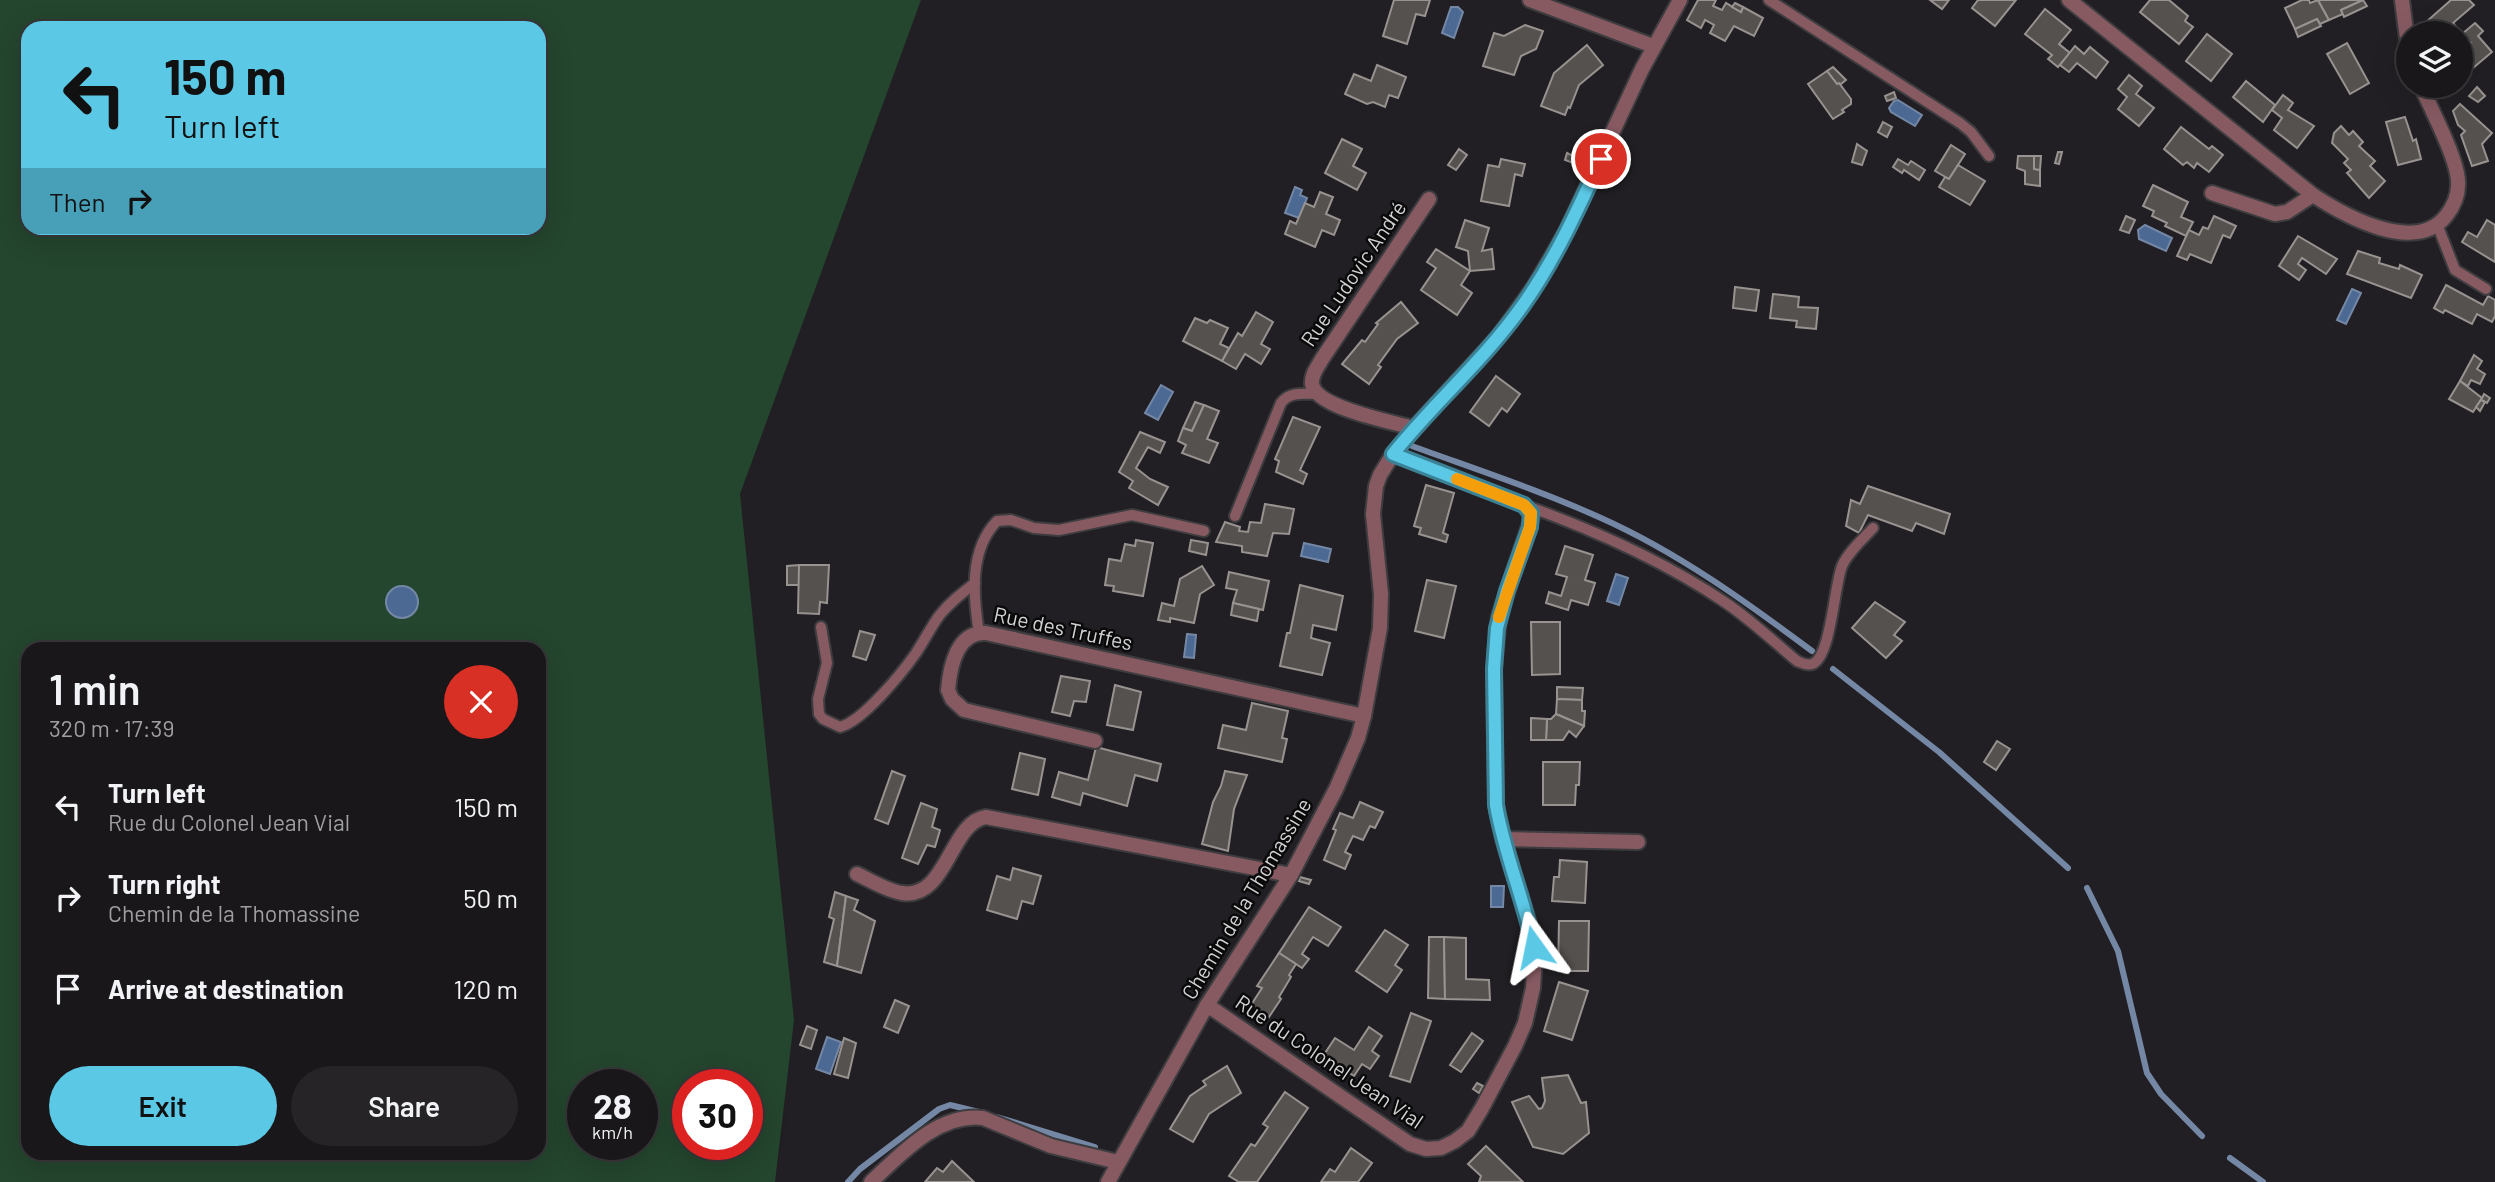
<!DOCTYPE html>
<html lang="en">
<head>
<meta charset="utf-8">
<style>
	:root { --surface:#19171a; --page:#262427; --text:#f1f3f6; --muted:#9f9fa2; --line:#373639; --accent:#5bc8e6 }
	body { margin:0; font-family:Barlow,sans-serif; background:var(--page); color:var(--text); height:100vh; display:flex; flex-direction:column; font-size:26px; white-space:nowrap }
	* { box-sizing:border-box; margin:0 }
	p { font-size:23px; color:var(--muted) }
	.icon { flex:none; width:38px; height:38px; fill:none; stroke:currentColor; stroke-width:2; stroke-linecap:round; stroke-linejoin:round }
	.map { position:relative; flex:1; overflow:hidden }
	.panel { position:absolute; left:21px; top:642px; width:525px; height:518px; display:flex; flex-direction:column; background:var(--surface); border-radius:21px; box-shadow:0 7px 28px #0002,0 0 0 2px var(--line) }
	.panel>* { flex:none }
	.banner { position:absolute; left:21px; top:21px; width:525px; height:214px; border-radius:21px; box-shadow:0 7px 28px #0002,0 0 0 2px var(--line); background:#5bc8e6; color:#111; overflow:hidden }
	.fabs { position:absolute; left:2396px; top:21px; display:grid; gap:14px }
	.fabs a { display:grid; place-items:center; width:77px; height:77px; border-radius:50%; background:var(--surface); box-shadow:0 7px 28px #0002,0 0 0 2px var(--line); font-size:35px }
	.speed { position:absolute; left:567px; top:1069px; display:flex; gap:14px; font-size:35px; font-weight:700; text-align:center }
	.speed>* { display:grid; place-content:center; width:91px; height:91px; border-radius:50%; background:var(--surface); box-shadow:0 7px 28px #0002,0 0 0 2px var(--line); line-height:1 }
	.speed small { font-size:18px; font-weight:400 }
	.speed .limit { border:10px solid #d22; background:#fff; color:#111 }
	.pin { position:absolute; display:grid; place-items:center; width:60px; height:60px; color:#fff; margin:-30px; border:4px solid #fff; border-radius:50%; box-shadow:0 2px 7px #0007 }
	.me { position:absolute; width:77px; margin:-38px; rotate:348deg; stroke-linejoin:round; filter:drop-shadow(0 0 5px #0008) }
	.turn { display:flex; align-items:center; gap:24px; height:147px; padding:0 28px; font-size:32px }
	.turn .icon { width:91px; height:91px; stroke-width:2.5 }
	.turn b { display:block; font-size:49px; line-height:60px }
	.then { display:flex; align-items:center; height:66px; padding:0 28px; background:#0003; gap:14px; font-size:26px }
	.round { display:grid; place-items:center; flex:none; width:74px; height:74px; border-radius:37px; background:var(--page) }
	.head { display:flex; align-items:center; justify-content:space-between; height:119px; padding:0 28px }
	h1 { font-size:42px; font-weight:600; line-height:52px }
	.action { display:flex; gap:14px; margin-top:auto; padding:14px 28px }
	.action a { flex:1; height:80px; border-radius:42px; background:var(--accent); color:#111; font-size:28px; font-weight:600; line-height:80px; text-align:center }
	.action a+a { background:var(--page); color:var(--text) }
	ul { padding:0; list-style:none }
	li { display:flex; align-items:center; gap:21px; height:91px; padding:0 28px }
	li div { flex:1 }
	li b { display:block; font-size:26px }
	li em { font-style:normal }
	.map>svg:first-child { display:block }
	.green { fill:#24452e; fill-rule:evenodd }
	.water { fill:#4b6993; stroke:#7488a6; stroke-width:2 }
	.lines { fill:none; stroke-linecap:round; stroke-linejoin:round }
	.stream { stroke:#7488a6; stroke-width:6 }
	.building { fill:#55514e; stroke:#989390; stroke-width:2 }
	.service-casing { stroke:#3d3c3f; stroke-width:14 }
	.minor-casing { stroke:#3d3c3f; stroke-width:18 }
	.service { stroke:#875a62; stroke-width:10 }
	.minor { stroke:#875a62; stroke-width:14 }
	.route-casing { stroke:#3b8296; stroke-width:18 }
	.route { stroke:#5bc8e6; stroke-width:12 }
	.slow { stroke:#f59e0b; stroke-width:12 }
	.labels { text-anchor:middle; stroke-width:5; stroke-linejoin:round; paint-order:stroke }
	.street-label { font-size:21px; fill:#d3d2d4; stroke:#0a0a0b }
</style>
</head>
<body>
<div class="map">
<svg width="2495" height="1182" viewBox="0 0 2495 1182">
	<rect width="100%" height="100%" fill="#211f23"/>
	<path class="green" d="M0,0H921L740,494L794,1020L775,1182H0ZM28,28H539V228H28ZM28,649H539V1153H28ZM583,1085H642V1144H583ZM688,1085H747V1144H688Z"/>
	<g class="water">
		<polygon points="1451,7 1458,7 1463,12 1454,38 1442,33"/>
		<polygon points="1898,100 1922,115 1915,126 1891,112 1889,108 1894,101"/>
		<polygon points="1295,187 1302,190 1300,195 1307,198 1299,218 1285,213"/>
		<polygon points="2145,225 2172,238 2166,251 2139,239 2138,230"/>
		<polygon points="2352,289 2361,293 2346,324 2337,320"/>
		<polygon points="1161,385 1173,392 1158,420 1145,413"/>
		<polygon points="1304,543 1331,549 1328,562 1301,556"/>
		<polygon points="1616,574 1628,578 1619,605 1607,601"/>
		<circle cx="402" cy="602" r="16"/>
		<polygon points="1187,634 1196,635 1194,658 1184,657"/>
		<polygon points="1491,886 1504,886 1503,907 1491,907"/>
		<polygon points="827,1037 841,1042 830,1074 816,1069"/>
	</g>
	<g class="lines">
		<g class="stream">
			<path d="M1412,446C1475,469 1539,490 1601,518C1677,552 1745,601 1812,651"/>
			<polyline points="1833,669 1939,752 2068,868"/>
			<polyline points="2087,888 2118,951 2147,1073 2161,1094 2202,1136"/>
			<polyline points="997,1117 1095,1147"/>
			<polyline points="2230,1158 2263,1182"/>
			<polyline points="848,1182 860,1169 939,1109 950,1105 983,1113"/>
		</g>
	</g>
	<g class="building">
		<polygon points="1394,0 1430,0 1425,16 1416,14 1407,44 1383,36"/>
		<polygon points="1698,0 1716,0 1713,6 1722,10 1726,3 1741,12 1743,7 1763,18 1754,36 1734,26 1725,41 1710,33 1714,25 1705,20 1701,28 1687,20"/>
		<polygon points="1930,0 1949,0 1942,9"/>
		<polygon points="1978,0 2016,0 1995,26 1972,8"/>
		<polygon points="2150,0 2169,0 2188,16 2185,21 2193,27 2179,44 2140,12"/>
		<polygon points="2302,0 2309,0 2310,3 2318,0 2329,20 2320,24 2317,19 2295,29 2285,8"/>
		<polygon points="2318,0 2363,0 2341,10 2343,14 2329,20"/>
		<polygon points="2363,0 2367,6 2344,17 2341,10"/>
		<polygon points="2451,0 2469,0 2474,5 2453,23 2462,34 2460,35 2460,33 2436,33 2426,22"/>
		<polygon points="1735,3 1743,7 1741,12 1732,7"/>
		<polygon points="2045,9 2071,30 2059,44 2070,53 2058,67 2048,59 2052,55 2025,34"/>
		<polygon points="2317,19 2321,26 2298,37 2295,29"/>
		<polygon points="2475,23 2483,31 2478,36 2492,52 2473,68 2460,51 2471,43 2462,34"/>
		<polygon points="1525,25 1543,31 1536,49 1521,56 1514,75 1483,66 1494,33 1504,36"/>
		<polygon points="2207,34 2232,54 2211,81 2186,61"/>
		<polygon points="2347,43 2369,83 2350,94 2327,54"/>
		<polygon points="1587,45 1603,65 1579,85 1570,108 1568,107 1565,115 1541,106 1554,73"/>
		<polygon points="2075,46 2084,54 2090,47 2108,62 2096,78 2077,63 2069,72 2060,65"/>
		<polygon points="1377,65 1406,77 1398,98 1389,95 1385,107 1373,102 1367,104 1345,94 1354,74 1371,81"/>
		<polygon points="1833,67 1846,80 1841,84 1837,84 1827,71"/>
		<polygon points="1827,71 1837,84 1839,83 1851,99 1851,104 1842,110 1844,112 1833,119 1808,84"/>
		<polygon points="2129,75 2142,86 2136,94 2154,108 2139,126 2118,109 2127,97 2118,89"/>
		<polygon points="2246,81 2275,105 2263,122 2233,97"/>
		<polygon points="2477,87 2485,96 2478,102 2469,96"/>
		<polygon points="1894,92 1896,98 1887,101 1885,96"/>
		<polygon points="2283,95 2293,103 2288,110 2314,126 2297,148 2274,130 2282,118 2272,110"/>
		<polygon points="2460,104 2492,133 2482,144 2488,161 2472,166 2461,135 2465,131 2458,125 2453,111"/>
		<polygon points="2405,117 2413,141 2416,139 2421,159 2398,165 2386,122"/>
		<polygon points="1883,122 1892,127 1887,137 1878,132"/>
		<polygon points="2341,126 2349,135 2353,131 2363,142 2359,146 2375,161 2370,166 2385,181 2369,198 2347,173 2351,170 2344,163 2348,159 2332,143 2334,133"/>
		<polygon points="2181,127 2209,149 2212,146 2223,155 2209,172 2197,163 2194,168 2187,162 2183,165 2164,149"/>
		<polygon points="1342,139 1362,149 1353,166 1366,173 1357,190 1325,173"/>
		<polygon points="1857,144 1867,151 1862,165 1852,162"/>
		<polygon points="1951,145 1965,154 1949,179 1935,171"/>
		<polygon points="1459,149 1467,155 1456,170 1448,165"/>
		<polygon points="2058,152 2062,152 2059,164 2055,163"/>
		<polygon points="1567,153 1575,157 1573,163 1565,160"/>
		<polygon points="2018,156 2034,156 2034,169 2040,170 2040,186 2025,184 2025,171 2017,168"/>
		<polygon points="2034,156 2041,156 2040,170 2034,169"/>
		<polygon points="1501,159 1525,164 1522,176 1515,174 1509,206 1481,201 1488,165 1499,167"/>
		<polygon points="1898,159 1908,165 1911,161 1925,170 1919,180 1904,170 1902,173 1893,167"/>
		<polygon points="1958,165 1985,181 1970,205 1939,187 1945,177 1949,179"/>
		<polygon points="2153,185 2188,202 2181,217 2193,222 2186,236 2165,226 2167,223 2152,216 2154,211 2143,206"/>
		<polygon points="1320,192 1333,197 1326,214 1340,220 1334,235 1322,230 1315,247 1285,234 1290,221 1296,224 1305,203 1314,207"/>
		<polygon points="2126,216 2135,220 2129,233 2120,230"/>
		<polygon points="2214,216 2236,226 2230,238 2223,235 2211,263 2190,254 2187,260 2177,256 2189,230 2199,235 2203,227 2208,229"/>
		<polygon points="1465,220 1489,228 1482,251 1492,249 1494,269 1470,271 1468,251 1456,247"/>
		<polygon points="2487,220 2495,225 2495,262 2462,242 2468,232 2477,237"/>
		<polygon points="2298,236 2337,259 2326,274 2302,258 2298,264 2306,270 2299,280 2279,266"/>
		<polygon points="1436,249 1470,271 1461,285 1472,293 1457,315 1421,290 1436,268 1427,262"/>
		<polygon points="2358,251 2380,258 2379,263 2399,269 2400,265 2422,275 2411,298 2347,274"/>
		<polygon points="2446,285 2483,305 2488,296 2495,300 2495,316 2492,322 2477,314 2472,324 2445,310 2443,313 2434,308"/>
		<polygon points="1735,287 1759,290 1756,311 1733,308"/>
		<polygon points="1773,294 1799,297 1798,307 1818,308 1816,329 1796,327 1797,321 1770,318"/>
		<polygon points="1401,302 1418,323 1397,339 1378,365 1381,367 1369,384 1342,364 1362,340 1365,342 1378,324 1376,323"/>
		<polygon points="1256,312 1273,322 1261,344 1270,349 1261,364 1245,354 1236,369 1222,361 1238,333 1242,336"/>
		<polygon points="1195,318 1207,323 1210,320 1228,328 1220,344 1229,348 1222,361 1183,341"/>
		<polygon points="2474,355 2482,361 2477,369 2485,374 2480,384 2471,380 2468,386 2460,381"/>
		<polygon points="1496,376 1520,394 1507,412 1502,408 1489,426 1470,412"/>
		<polygon points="2460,381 2482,398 2473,412 2449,399"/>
		<polygon points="2484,394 2490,398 2487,403 2481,400"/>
		<polygon points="2481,400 2485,402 2480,411 2476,407"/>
		<polygon points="1195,402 1204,405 1192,431 1183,428"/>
		<polygon points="1204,405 1219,411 1207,439 1218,443 1209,463 1182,453 1186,445 1178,441 1183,428 1192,431"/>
		<polygon points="1293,417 1320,427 1300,470 1307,474 1303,484 1276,472 1279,461 1275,459"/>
		<polygon points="1140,432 1165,442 1160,453 1148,447 1136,468 1150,479 1168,487 1158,505 1129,488 1133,481 1119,472"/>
		<polygon points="1426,485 1454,493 1443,533 1448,535 1446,542 1419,534 1421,528 1414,526"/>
		<polygon points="1868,486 1950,514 1944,534 1916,523 1912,531 1868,515 1859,533 1846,526 1851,500 1860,504"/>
		<polygon points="1265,504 1294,509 1289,534 1273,533 1267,556 1242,552 1242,546 1216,542 1225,522 1240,527 1239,531 1248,532 1250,522 1261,523"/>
		<polygon points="1136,540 1153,543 1143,596 1113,591 1114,586 1105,585 1109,559 1121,561 1125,544 1135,546"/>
		<polygon points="1191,540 1208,543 1206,555 1189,551"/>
		<polygon points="1565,546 1593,555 1585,580 1595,583 1588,605 1571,600 1568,610 1546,603 1549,592 1561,596 1567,577 1556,574"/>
		<polygon points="799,565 799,585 787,585 787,566"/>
		<polygon points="799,565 829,565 827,603 820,602 819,614 798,613"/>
		<polygon points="1202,566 1214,585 1200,594 1194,623 1170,618 1170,622 1158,620 1162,603 1174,606 1180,579"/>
		<polygon points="1229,572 1269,581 1263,610 1233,603 1237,590 1226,588"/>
		<polygon points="1427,580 1456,586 1444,638 1415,631"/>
		<polygon points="1300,585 1343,596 1336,630 1313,625 1311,638 1330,643 1322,675 1280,666 1287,633 1290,633"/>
		<polygon points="1875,602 1905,622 1894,635 1902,641 1886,658 1852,628"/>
		<polygon points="1233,603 1259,609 1257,621 1231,615"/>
		<polygon points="1531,622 1560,622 1560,674 1532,675"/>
		<polygon points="860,631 875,635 866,660 853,656"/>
		<polygon points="1061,676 1090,681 1086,702 1074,701 1070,716 1052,712"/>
		<polygon points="1115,685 1141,692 1133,730 1107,725"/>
		<polygon points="1557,687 1583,688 1582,700 1557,699"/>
		<polygon points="1557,699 1582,700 1582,711 1585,711 1584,726 1556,714"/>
		<polygon points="1252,703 1288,711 1282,738 1287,739 1282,762 1218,748 1223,725 1246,730"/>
		<polygon points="1556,714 1584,726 1576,737 1569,731 1563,740 1546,740 1547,719 1551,719"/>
		<polygon points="1531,718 1547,719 1546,740 1531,740"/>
		<polygon points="1997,741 2010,749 1996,770 1984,762"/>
		<polygon points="1096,747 1161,764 1157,781 1135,775 1127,806 1083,793 1080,805 1052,797 1059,772 1088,780"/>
		<polygon points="1020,753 1045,759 1038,795 1012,789"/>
		<polygon points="1543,762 1580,762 1579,785 1576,785 1575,805 1543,805"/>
		<polygon points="892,771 905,776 888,824 875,819"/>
		<polygon points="1225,771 1247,775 1234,809 1228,851 1202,844 1213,802 1221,786"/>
		<polygon points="1360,802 1383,812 1375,828 1370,826 1363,840 1353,836 1345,852 1351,855 1345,869 1324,860 1336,830 1333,829 1340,813 1353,818"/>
		<polygon points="921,803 937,809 932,827 940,830 935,847 927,845 918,864 902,858"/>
		<polygon points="1560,860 1587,862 1585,903 1552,901 1554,877 1559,877"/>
		<polygon points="1013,868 1041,876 1033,904 1022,901 1017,919 987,910 997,876 1010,880"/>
		<polygon points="1300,877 1311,880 1309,884 1299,881"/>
		<polygon points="835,892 846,896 837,966 824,962 834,919 829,917"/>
		<polygon points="846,896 858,900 854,910 875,921 861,973 837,966"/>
		<polygon points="1309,907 1341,927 1328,946 1313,937 1302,954 1309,959 1302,968 1279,953"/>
		<polygon points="1559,921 1589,921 1588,971 1558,971"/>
		<polygon points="1385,930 1408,945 1395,965 1402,970 1387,992 1356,971"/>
		<polygon points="1429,937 1444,937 1445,999 1428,998"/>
		<polygon points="1444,937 1466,938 1466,979 1489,980 1490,1000 1445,999"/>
		<polygon points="1279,953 1296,964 1289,975 1291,977 1279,997 1281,999 1269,1017 1251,1005 1262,988 1257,986"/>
		<polygon points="1559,982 1588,991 1572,1040 1544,1031"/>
		<polygon points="895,1000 909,1006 898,1033 884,1027"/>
		<polygon points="1411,1013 1431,1021 1410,1082 1390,1076"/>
		<polygon points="807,1026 817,1030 811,1049 800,1045"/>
		<polygon points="1369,1027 1382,1036 1372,1051 1379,1056 1370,1069 1362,1064 1354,1076 1340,1067 1335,1074 1319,1062 1335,1038 1354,1050"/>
		<polygon points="1472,1033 1483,1041 1461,1072 1450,1065"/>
		<polygon points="844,1038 856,1043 848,1078 834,1074"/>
		<polygon points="1227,1066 1241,1093 1209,1114 1193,1142 1170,1129 1190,1096 1206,1085 1203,1081"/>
		<polygon points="1568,1075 1581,1103 1586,1102 1589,1133 1563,1154 1533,1147 1512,1102 1529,1096 1539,1109 1542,1108 1545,1101 1542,1078"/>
		<polygon points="1477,1083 1483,1086 1479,1093 1473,1089"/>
		<polygon points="1285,1092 1308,1108 1257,1182 1239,1182 1229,1176 1251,1144 1255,1146 1268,1127 1263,1124"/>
		<polygon points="1486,1146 1523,1182 1479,1182 1481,1176 1468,1164"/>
		<polygon points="1351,1148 1372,1163 1358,1182 1321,1182 1330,1169 1335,1172"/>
		<polygon points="952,1161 974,1182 925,1182 937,1168 943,1172"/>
	</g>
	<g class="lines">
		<g class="service-casing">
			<g id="service">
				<polyline points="1769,0 1960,123 1971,132 1989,156"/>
				<polyline points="2437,224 2455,270 2486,289"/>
				<path d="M1524,505C1594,530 1664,561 1726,603C1751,620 1773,641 1797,661C1802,663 1806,666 1812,664C1831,658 1834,586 1842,566C1848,552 1863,539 1873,528"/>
				<path d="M1235,516L1281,403C1290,391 1304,394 1317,394"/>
				<path d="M821,627L827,663L818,699L819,714L823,719L840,727C863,721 902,673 916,653C924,641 931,627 939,616C949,603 962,593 975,583"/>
				<path d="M979,633C973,595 969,550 997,521L1011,520L1034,528L1059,530L1132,515L1204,531"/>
			</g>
		</g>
		<g class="minor-casing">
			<g id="minor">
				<polyline points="1530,0 1653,46"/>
				<path d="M2069,0L2313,195C2345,216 2415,255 2446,216C2454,206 2459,195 2458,181C2457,158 2431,109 2421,86"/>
				<polyline points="2402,0 2408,46"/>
				<polyline points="2212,193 2275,214 2287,212 2313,195"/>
				<path d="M1414,428C1392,422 1316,408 1312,384C1311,374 1318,367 1322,359L1429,199"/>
				<path d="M1095,741L964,710L952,699L948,690C950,667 957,631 986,633L1364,716"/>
				<polyline points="1503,839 1638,842"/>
				<path d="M857,874C870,880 887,891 902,893C947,900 950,822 986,817L1291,875"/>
				<polyline points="1207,1005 1410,1144 1426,1149 1441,1148 1455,1141 1468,1131 1482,1108 1515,1046 1525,1023 1533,988 1535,958 1529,923 1503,839 1496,805 1494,669 1499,616 1532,517 1524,505 1393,454"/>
				<path d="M871,1182C902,1153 938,1113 983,1118L1051,1146L1118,1162"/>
				<polyline points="1108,1182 1207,1005 1291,875 1336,789 1358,738 1364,716 1380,628 1381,594 1373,514 1376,486 1380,475 1393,454 1414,428 1499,336 1534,287 1566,232 1642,69 1680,0"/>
			</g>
		</g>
		<use href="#service" class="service"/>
		<use href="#minor" class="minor"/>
	</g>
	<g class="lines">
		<g class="route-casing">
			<path id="route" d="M1534,947C1524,899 1504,853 1496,805L1494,669L1497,628L1507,591L1530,527L1531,513L1524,505L1393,454C1434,403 1485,359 1523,305C1555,260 1578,209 1601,159"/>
		</g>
		<use href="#route" class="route"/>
		<polyline class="slow" points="1457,479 1524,505 1531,513 1530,527 1499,617"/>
	</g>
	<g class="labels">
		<g class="street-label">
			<text transform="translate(1354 274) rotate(-56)" y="7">Rue Ludovic André</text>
			<text transform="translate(1063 629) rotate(12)" y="7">Rue des Truffes</text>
			<text transform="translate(1247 899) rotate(-59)" y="7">Chemin de la Thomassine</text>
			<text transform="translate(1329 1062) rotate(34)" y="7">Rue du Colonel Jean Vial</text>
		</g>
	</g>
</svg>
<div class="fabs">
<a><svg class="icon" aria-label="layers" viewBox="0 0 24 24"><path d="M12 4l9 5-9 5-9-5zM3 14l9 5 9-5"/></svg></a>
</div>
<div class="speed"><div>28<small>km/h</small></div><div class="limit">30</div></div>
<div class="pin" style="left:1601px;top:159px;background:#d93025"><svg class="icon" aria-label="arrive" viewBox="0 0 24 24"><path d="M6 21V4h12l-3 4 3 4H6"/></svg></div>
<svg class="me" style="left:1534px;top:947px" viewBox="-20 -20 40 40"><path d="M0-17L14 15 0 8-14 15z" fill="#5bc8e6" stroke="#fff" stroke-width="4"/></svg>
<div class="banner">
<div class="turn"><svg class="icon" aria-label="left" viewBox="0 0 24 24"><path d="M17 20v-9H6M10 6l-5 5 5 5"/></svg><div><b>150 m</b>Turn left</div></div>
<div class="then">Then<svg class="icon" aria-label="right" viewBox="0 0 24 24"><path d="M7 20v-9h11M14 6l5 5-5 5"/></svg></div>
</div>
<section class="panel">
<div class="head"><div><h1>1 min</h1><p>320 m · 17:39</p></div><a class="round" style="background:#d93025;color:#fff"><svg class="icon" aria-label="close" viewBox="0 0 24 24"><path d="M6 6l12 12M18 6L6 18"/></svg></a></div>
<ul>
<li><svg class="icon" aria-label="left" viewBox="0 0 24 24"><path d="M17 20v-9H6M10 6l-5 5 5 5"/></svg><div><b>Turn left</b><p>Rue du Colonel Jean Vial</p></div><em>150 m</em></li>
<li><svg class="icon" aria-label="right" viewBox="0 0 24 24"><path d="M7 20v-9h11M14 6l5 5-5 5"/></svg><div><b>Turn right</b><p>Chemin de la Thomassine</p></div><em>50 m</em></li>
<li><svg class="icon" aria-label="arrive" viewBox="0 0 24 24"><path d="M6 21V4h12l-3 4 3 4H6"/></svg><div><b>Arrive at destination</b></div><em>120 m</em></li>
</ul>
<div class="action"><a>Exit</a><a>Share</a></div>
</section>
</div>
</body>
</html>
